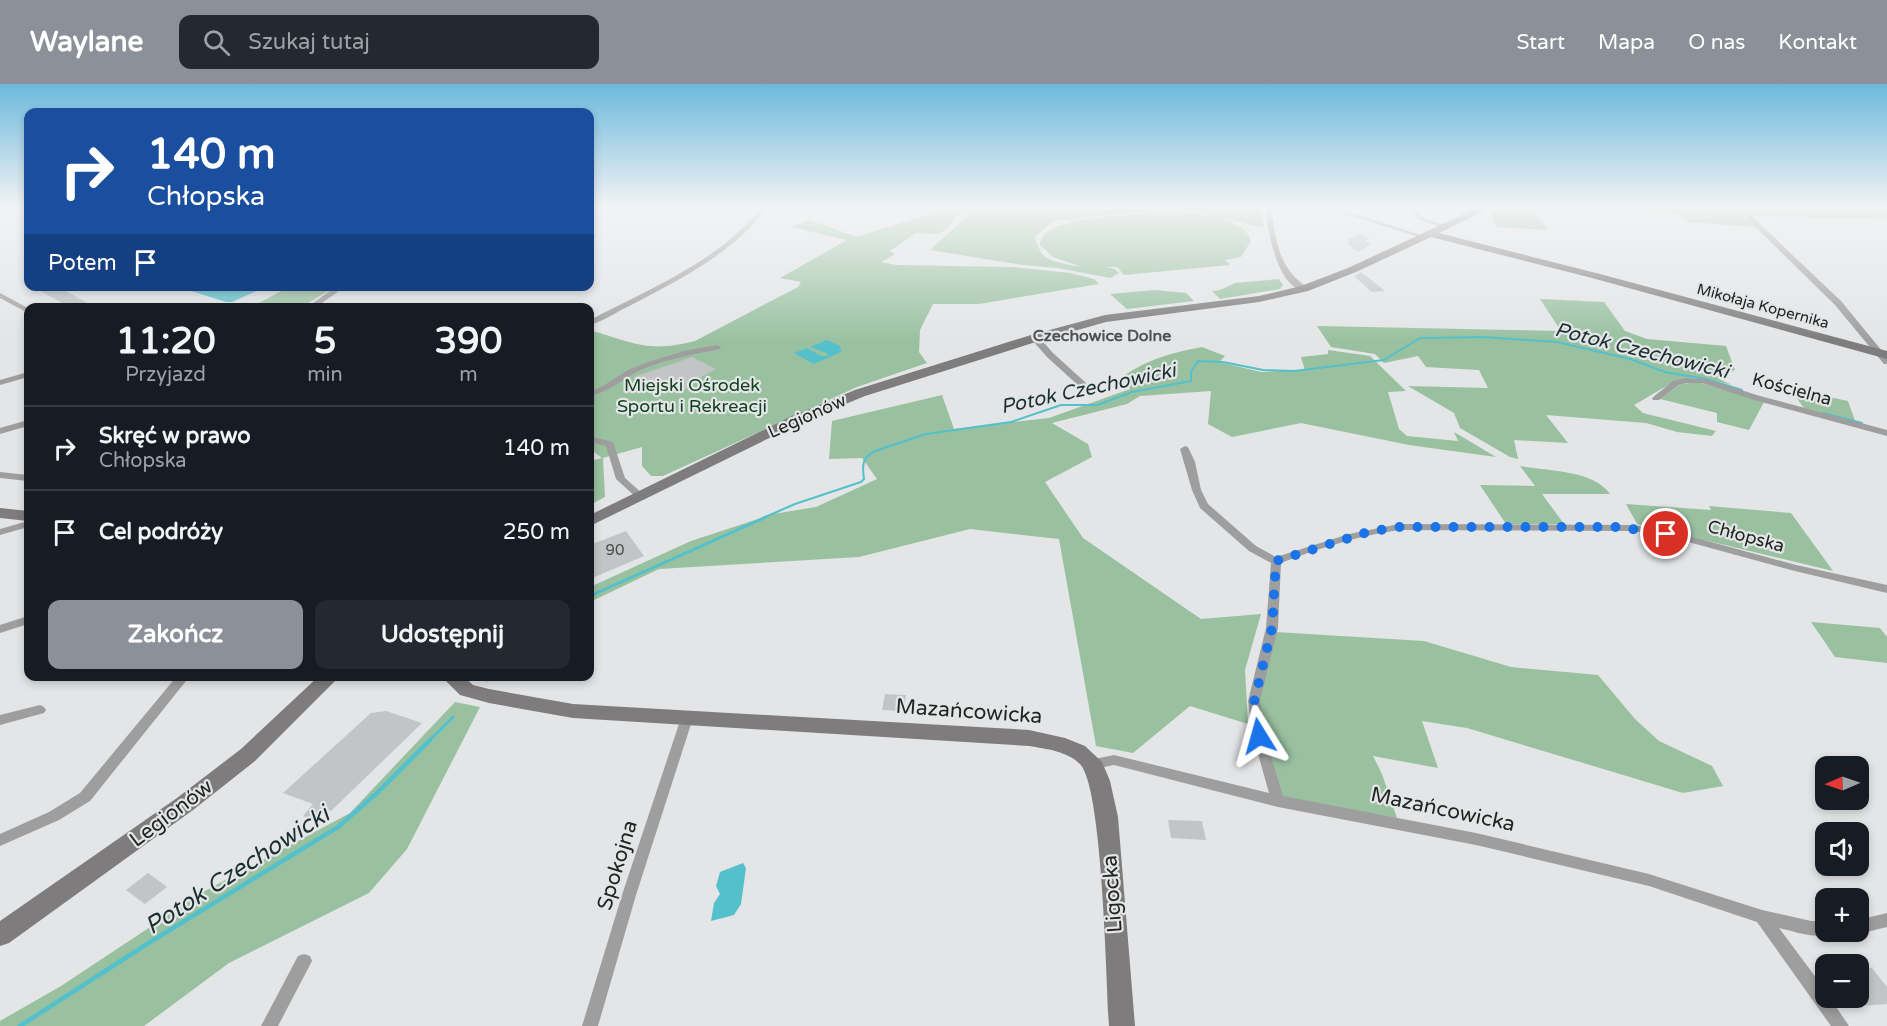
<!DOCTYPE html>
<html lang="pl">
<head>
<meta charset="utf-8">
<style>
	:root { --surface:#171b24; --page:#242831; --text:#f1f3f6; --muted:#9ea1a6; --line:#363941; --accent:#8c9099 }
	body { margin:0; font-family:"Varela Round",sans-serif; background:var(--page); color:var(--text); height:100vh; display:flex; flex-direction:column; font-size:22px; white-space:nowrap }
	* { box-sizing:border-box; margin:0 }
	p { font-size:20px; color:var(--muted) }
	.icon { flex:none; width:33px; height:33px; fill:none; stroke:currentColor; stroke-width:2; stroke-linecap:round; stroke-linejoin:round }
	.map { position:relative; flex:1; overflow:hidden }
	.drawer { position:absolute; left:24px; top:219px; width:570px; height:378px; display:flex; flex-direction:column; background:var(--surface); border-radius:12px; box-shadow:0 3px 9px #0003 }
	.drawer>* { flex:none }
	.banner { position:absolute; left:24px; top:24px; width:570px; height:183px; border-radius:12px; box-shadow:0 3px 9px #0003; background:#1a4fa0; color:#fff; overflow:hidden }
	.needle { width:39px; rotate:268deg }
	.buttons { position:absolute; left:1815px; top:672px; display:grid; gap:12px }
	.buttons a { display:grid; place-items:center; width:54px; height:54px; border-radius:12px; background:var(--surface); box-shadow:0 3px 9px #0003; font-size:30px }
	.pin { position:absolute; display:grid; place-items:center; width:51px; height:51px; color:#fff; margin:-26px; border:3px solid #fff; border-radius:50%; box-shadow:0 2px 6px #0007 }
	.me { position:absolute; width:66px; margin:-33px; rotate:352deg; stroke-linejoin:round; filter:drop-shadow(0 0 4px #0008) }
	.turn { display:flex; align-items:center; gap:21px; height:126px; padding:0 24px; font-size:27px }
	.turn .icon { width:78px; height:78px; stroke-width:2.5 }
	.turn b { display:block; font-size:42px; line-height:51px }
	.then { display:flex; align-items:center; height:57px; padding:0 24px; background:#0003; gap:12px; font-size:22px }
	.eta { display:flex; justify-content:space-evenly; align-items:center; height:102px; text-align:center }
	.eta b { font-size:36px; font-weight:700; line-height:42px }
	.button { display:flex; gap:12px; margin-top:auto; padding:12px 24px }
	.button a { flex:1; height:69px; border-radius:12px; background:var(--accent); color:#fff; font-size:24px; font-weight:700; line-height:69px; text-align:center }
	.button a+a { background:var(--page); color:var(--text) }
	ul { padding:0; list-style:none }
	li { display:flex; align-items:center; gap:18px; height:84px; padding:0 24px; border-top:2px solid var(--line) }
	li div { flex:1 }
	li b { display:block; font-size:22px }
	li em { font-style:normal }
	header { display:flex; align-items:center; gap:36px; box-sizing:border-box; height:84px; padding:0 30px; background:var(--accent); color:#fff }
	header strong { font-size:28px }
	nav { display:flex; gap:33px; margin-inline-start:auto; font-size:21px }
	.search { width:420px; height:54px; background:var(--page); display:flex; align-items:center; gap:15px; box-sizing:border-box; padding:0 21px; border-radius:12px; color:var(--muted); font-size:22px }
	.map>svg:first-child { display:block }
	.green { fill:#99c1a0 }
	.water { fill:#53c0cb }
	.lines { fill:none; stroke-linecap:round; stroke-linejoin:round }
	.stream-far2 { stroke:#53c0cb; stroke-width:2 }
	.stream-far1 { stroke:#53c0cb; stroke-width:3 }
	.stream { stroke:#53c0cb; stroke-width:4.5 }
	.building { fill:#c2c4c5 }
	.street { fill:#9f9e9e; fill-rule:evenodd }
	.secondary { fill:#7e7c7c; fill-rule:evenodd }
	.route { stroke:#1a73e8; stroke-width:10; stroke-dasharray:0 18 }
	.labels { text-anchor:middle; stroke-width:4.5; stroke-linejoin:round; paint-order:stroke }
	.far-street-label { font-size:15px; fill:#232424; stroke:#e3e5e6 }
	.number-label { font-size:15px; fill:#4b4c4c }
	.far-neighbourhood-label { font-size:16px; font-weight:bold; fill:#4f5051; stroke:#e3e5e6 }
	.park-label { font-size:18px; fill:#11411f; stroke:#e3e5e6 }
	.street-label { font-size:18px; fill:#232424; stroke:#e3e5e6 }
	.water-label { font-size:20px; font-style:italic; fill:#1b2f31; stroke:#e3e5e6 }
	.near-street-label { font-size:21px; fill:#232424; stroke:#e3e5e6 }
	.near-water-label { font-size:24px; font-style:italic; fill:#1b2f31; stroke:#e3e5e6 }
</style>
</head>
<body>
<header>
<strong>Waylane</strong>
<div class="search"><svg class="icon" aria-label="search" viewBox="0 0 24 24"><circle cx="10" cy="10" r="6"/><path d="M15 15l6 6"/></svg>Szukaj tutaj</div>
<nav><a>Start</a><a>Mapa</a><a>O nas</a><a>Kontakt</a></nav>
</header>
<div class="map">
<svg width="1887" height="942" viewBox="0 0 1887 942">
	<rect width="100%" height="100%" fill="#e3e5e6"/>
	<g class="green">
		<path d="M948,124L1159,126L1054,137L1035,152C1040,178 1053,177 1075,182H1079L1053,173L1040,161C1041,145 1058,142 1071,139L1070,137C1105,134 1238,112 1251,157L1241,173L1225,176L1230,181L1124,191L1117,183H1107L1115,185L1119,189L1110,194L1058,184L1022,181L930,166L971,129L961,126L946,146L938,150L916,149L890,167L895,170L881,178L896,181L1012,183L1070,189L1094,195L1099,200L979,220H933L920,246L919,268L927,279L857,303L663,392H651L642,382V363L603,374L605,413L590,421V377L602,374L590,365V246C633,259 649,269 695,257L798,203L801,198L780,194L847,156L791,143L809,136L857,153Z"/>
		<polygon points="1183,124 1261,124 1264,144"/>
		<polygon points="1501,124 1533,124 1548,146 1497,143 1490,131"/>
		<polygon points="1629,124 1732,124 1755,143 1688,138 1679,130"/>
		<polygon points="1747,124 1887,124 1887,135 1752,132"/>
		<polygon points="1279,195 1283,201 1280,205 1220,215 1212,207 1220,206 1235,199"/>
		<polygon points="289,203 334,203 302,223 251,223"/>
		<polygon points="1155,206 1186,209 1194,217 1127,225 1110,210"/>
		<path d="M1540,215L1604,218L1625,247L1647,255L1726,262L1735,286L1717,294L1732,301C1680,287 1678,296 1634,321L1643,329L1716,347L1712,352L1677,348L1646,339L1546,331L1568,359L1514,356L1518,375L1510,373L1460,344L1454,329L1408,302L1488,304L1479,286L1426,283L1418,272L1384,279L1375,270L1331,263L1317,242L1561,247Z"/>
		<path d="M1202,263L1225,272L1219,278L1261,288L1305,286L1301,273L1328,270V266L1370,272L1406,307L1388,308L1399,345L1407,352L1458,357L1454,348L1496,373L1409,361L1301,339L1232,353L1208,340L1211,307L1140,312L1127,320L1052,339L1088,360L1092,373L1045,398L1083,454L1201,535L1261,530L1245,586L1248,640L1190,622L1133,669L1096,662L1059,455L970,445L859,473L659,485L590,518V503L691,457L773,430L816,423L877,395L862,374L829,375L832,337L942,311L954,345L1049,334L1130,305L1122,293C1149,275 1170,269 1202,263Z"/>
		<polygon points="1698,298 1764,318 1749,346 1717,338 1717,329 1660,315 1681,300"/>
		<polygon points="1790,305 1848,317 1855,337 1804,324"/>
		<path d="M1520,382C1548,387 1594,386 1610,410H1542L1564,440H1506L1480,401L1535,402Z"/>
		<polygon points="1626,420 1711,426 1709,422 1791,429 1833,487 1637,440"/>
		<polygon points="1811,538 1880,544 1887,553 1887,579 1835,573"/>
		<polygon points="1275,548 1424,557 1511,583 1598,591 1635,635 1659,657 1712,682 1723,702 1683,709 1467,644 1422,637 1438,684 1373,672 1382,690 1397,734 1282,715 1263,652 1258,618"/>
		<polygon points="455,618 480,623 407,765 369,809 229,879 144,942 0,942 0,937 61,902 203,808 350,729"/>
	</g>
	<g class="water">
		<polygon points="188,203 255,202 261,205 232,218 226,218 185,205"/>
		<polygon points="827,256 840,262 841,268 814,280 794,269 807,264 821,272 828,272 827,269 810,263"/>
		<polygon points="743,779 746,784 741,820 734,831 711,837 714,819 720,810 716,802 720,788"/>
	</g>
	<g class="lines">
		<g class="stream-far2">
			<polyline points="1823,329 1862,339"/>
			<path d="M763,434L795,420L861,398L864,395C862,381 862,374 875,367L926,350L1011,338L1061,321H1097L1132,308L1191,297V288L1198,277L1223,278L1263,286L1294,287L1384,276L1420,254L1483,253L1557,258L1630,275L1665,288L1706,295L1742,306"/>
		</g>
		<g class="stream-far1">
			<polyline points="590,512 766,433"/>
			<polyline points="487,596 489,592"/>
			<polyline points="429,657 453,633"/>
		</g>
		<polyline class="stream" points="20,942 147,860 338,743 377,709 430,656"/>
	</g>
	<g class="building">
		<polygon points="1359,150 1370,154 1365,157 1371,160 1359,168 1354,166 1348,159 1350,158 1348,155"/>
		<polygon points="1361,188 1385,207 1372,208 1354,192"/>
		<polygon points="51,202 57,202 96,224 71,224 39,206"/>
		<polygon points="692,273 716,285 692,298 686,305 672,309 654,301 647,303 634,293"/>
		<polygon points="626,447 644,472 590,495 590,461"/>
		<polygon points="885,610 906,611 904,627 882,626"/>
		<polygon points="386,627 422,639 331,727 327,726 315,737 303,732 313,720 283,709 371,629"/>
		<polygon points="1168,736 1202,737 1206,756 1171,754"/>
		<polygon points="148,789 167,803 145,820 126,806"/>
		<polygon points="1872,884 1887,903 1887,920 1839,923 1832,914 1858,914 1858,885"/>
	</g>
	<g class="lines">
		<g class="street">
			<path d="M761,124H767C733,169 681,195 631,221C618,227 604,237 590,241V236C649,205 718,178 761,124Z"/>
			<path d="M1265,124H1271C1276,156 1278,184 1307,203V207C1277,207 1268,146 1265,124Z"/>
			<polygon points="1327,124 1337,124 1427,153 1422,154"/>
			<polygon points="1409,124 1415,124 1422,133 1449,143 1446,145 1418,135"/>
			<polygon points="1736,124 1743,124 1841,217 1887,273 1887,280 1884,280 1835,221"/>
			<polygon points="337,202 346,202 315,224 306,224"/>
			<polygon points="0,209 28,224 28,229 0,214"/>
			<polygon points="1032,252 1038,252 1053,269 1086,299 1086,303 1080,303 1047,273 1032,256"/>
			<path d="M717,261L721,263L720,265C694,270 668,275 643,285C625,293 610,308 590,312V308L603,302L628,286L648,278L684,267Z"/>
			<polygon points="28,288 28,293 0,301 0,296"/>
			<polygon points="1685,294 1706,295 1760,312 1887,346 1887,352 1754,316 1702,299 1686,299 1679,301 1659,316 1653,316 1652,314 1673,297"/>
			<polygon points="28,336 28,342 0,350 0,344"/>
			<polygon points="590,352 613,358 625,394 644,411 646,413 644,415 638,415 616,395 606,362 590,358"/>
			<path d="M1185,362L1188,363L1195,378L1201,406L1208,420L1256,462L1276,473L1349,450L1399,440L1634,441L1682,450L1796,481L1887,501V509L1795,487L1681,456L1634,447L1399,446C1358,452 1320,464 1281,479L1278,544L1260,617L1265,652L1283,712L1476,749L1649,790L1762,826L1811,837H1826V848H1832C1818,857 1794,847 1779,844L1826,907V914H1830L1849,942H1831L1757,838L1649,802L1476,761L1278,723L1114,681L1094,685L1089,684L1087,680L1089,676L1114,671L1269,709L1253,652L1248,617L1266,544L1271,479L1249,467L1200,424L1192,406L1180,365Z"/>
			<polygon points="0,388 28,391 28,397 0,394"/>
			<polygon points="28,437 28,443 0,451 0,445"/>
			<polygon points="28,532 28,540 0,549 0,541"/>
			<polygon points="177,592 190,592 90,717 59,736 0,762 0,750 49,728 80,709"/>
			<polygon points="40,621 44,623 46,626 44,629 0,641 0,631"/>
			<polygon points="687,629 691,631 693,634 636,811 598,942 582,942 622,811 681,634 683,631"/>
			<polygon points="1887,829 1887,843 1858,850 1853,848 1858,848 1858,836"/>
			<polygon points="304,870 310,872 312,877 278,942 261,942 298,872"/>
		</g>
		<g class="secondary">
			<polygon points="1477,124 1491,124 1439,149 1600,190 1887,267 1887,275 1592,194 1431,153 1356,188 1308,207 1259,218 1106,238 1039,257 865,312 802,338 590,442 590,431 792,332 855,306 1031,251 1105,231 1259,212 1301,202 1348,184"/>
			<polygon points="0,424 28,427 28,437 0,434"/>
			<polygon points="319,592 340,592 255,677 193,726 9,859 0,862 0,837 177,714 241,665"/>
			<path d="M441,592H463L473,601L489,605L573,620L1029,646L1065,654L1085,662L1102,678L1110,697L1118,733L1135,942H1109C1106,899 1103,704 1080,680C1067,667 1046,665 1029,662L573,634L489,619L460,611Z"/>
		</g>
	</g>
	<linearGradient id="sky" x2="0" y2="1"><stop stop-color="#6cb9dc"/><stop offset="0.48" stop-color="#f2f3f4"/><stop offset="1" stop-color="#f2f3f4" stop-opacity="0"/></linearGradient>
	<rect width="1887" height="256" fill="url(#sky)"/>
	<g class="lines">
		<polyline class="route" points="1259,652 1254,618 1272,544 1276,477 1368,448 1399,443 1618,443 1666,450"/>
	</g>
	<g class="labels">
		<g class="far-street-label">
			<text transform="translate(1763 222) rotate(15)" y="5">Mikołaja Kopernika</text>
		</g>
		<g class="number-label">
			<text x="615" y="471">90</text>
		</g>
		<g class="far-neighbourhood-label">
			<text x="1102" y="257">Czechowice Dolne</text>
		</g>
		<g class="park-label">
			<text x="692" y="307">Miejski Ośrodek<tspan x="692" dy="21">Sportu i Rekreacji</tspan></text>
		</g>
		<g class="street-label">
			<text transform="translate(1792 305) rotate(15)" y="6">Kościelna</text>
			<text transform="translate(807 332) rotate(-24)" y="6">Legionów</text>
			<text transform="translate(1746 452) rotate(15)" y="6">Chłopska</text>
		</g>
		<g class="water-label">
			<text transform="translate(1642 266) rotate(14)" y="7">Potok Czechowicki</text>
			<text transform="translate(1088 304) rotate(-12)" y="7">Potok Czechowicki</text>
		</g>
		<g class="near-street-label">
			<text transform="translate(969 627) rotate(4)" y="7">Mazańcowicka</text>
			<text transform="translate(1443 725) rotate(12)" y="7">Mazańcowicka</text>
			<text transform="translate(171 729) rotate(-37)" y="7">Legionów</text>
			<text transform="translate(617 781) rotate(-73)" y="7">Spokojna</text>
			<text transform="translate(1112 810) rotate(-94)" y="7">Ligocka</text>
		</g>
		<g class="near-water-label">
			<text transform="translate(237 786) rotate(-33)" y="8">Potok Czechowicki</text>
		</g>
	</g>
</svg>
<div class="buttons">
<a><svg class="needle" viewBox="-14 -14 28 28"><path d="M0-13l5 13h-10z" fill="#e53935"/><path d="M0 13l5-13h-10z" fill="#9ea1a6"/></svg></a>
<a><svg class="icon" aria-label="sound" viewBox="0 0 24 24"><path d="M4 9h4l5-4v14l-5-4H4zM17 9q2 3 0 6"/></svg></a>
<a>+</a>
<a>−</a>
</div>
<div class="pin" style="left:1666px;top:450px;background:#d93025"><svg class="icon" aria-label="arrive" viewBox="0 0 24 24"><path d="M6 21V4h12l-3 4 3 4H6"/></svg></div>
<svg class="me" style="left:1259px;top:652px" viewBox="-20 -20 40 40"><path d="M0-17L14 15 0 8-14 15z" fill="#1a73e8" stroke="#fff" stroke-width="4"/></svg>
<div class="banner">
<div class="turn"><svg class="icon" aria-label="right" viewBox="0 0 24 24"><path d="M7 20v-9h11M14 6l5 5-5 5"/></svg><div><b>140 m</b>Chłopska</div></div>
<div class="then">Potem<svg class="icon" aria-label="arrive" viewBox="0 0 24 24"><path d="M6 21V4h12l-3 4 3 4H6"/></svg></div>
</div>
<section class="drawer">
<div class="eta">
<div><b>11:20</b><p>Przyjazd</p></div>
<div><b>5</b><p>min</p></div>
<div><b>390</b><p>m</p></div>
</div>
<ul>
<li><svg class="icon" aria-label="right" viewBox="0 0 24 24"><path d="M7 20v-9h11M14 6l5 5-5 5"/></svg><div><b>Skręć w prawo</b><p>Chłopska</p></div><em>140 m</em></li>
<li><svg class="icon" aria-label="arrive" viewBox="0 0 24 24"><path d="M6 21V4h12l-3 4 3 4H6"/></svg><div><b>Cel podróży</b></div><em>250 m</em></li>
</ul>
<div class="button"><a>Zakończ</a><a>Udostępnij</a></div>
</section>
</div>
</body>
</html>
